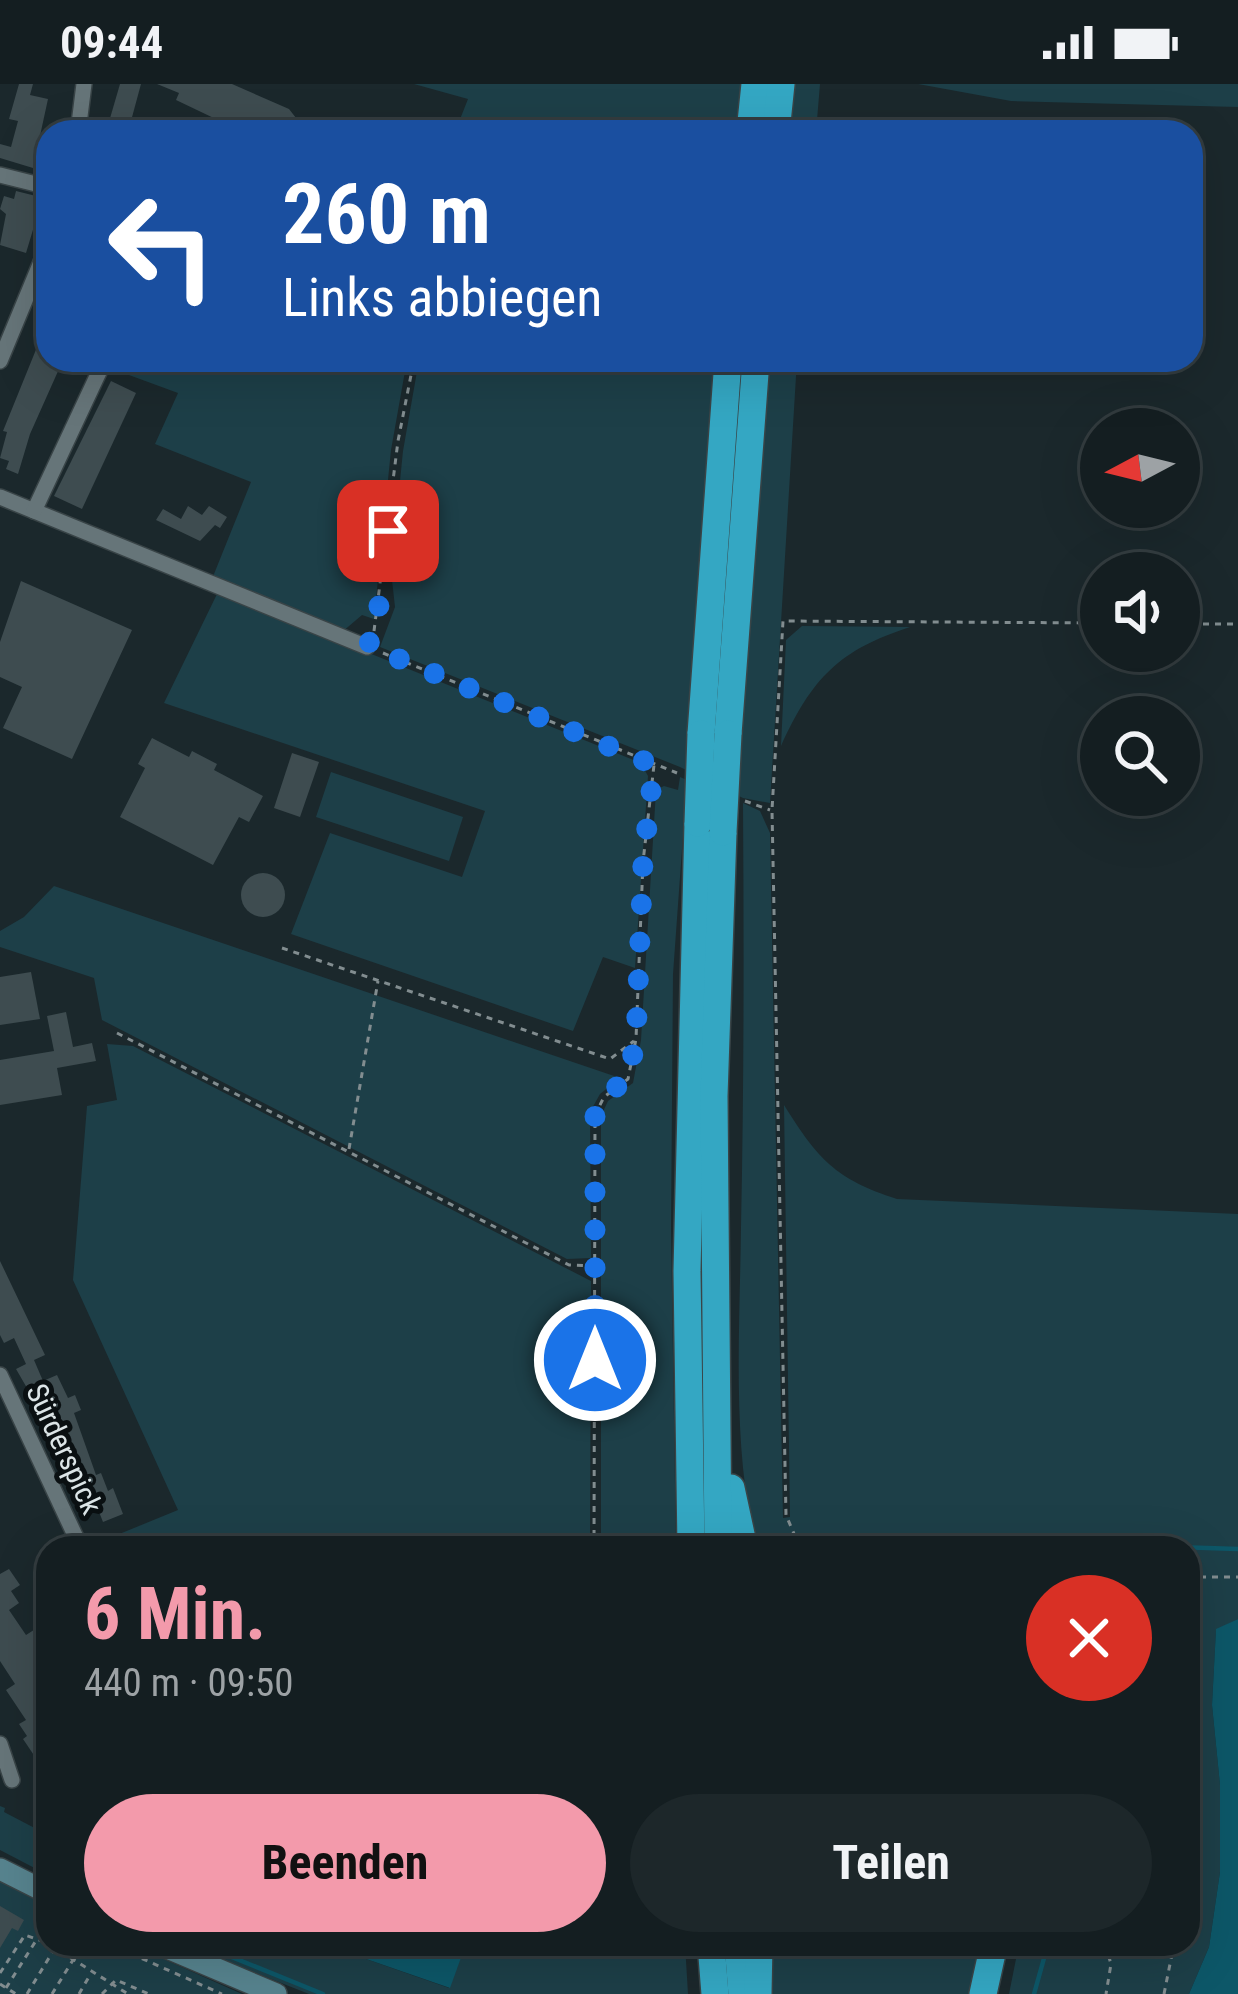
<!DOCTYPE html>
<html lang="de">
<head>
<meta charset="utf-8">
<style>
	:root { --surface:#141e21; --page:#1d272a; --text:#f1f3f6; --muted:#9da2a5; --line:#333c3f; --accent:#f39aab }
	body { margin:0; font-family:"Roboto Condensed",sans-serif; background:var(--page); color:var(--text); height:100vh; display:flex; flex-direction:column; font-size:45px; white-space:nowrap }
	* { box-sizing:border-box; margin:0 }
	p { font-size:39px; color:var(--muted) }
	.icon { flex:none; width:66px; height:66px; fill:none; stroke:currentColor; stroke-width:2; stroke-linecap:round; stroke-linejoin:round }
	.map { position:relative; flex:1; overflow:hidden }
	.panel { position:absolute; left:36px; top:1452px; width:1164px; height:420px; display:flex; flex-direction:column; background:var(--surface); border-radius:36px; box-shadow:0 12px 48px #0002,0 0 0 3px var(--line) }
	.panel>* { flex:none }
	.hud { position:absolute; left:36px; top:36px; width:1167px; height:252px; border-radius:36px; box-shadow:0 12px 48px #0002,0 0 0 3px var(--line); background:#1a4fa0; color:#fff; overflow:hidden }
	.needle { width:78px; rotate:263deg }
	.controls { position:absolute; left:1080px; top:324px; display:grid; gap:24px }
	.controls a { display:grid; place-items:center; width:120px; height:120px; border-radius:50%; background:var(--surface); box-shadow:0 12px 48px #0002,0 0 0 3px var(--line); font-size:60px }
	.pin { position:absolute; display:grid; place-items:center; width:102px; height:102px; color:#fff; margin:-51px; border-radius:24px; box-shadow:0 6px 18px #0006 }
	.me { position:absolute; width:132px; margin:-66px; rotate:0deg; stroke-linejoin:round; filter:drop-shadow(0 0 9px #0008) }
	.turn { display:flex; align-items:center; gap:42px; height:252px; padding:0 48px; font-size:54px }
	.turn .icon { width:156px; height:156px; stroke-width:2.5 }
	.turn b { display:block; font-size:84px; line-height:102px }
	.round { display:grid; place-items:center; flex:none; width:126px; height:126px; border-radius:63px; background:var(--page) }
	.summary { display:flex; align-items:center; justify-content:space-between; height:204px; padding:0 48px }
	h1 { font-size:72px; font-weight:700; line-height:90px; color:var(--accent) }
	.button { display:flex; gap:24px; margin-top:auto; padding:24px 48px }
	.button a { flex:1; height:138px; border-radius:72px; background:var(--accent); color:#111; font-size:48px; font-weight:700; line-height:138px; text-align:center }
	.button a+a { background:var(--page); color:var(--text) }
	.status { display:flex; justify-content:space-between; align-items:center; height:84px; padding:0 60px; background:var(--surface); direction:ltr }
	.status svg { height:33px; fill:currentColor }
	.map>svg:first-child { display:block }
	.green { fill:#1d3f48 }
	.water { fill:#0d5768 }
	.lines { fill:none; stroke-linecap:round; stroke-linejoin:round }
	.stream { stroke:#0d5768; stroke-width:4.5 }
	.building { fill:#3e4c50 }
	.street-casing { stroke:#394447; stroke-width:18 }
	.secondary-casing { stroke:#394447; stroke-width:24 }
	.highway-casing { stroke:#394447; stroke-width:30 }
	.path { stroke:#828d90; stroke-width:3; stroke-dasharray:6 6; stroke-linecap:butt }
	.street { stroke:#667579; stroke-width:15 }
	.secondary { stroke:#57848f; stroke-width:21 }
	.highway { stroke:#34a7c3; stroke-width:27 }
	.highway-bridge-casing { stroke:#394447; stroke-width:30; stroke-linecap:butt }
	.highway-bridge { stroke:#34a7c3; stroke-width:27 }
	.route { stroke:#1a73e8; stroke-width:21; stroke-dasharray:0 37.8 }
	.labels { text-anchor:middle; stroke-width:10; stroke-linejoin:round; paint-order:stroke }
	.street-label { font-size:30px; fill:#dce5e7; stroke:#0a1012 }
</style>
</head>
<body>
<div class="status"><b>09:44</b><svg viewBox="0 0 49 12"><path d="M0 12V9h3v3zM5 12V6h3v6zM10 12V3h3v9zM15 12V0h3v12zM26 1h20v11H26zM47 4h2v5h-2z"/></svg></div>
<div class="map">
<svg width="1238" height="1910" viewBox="0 0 1238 1910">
	<rect width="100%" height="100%" fill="#1b282c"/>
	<g class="green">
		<polygon points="414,0 820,0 816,48 455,48 468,15"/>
		<polygon points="918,0 1238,0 1238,23 1011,17"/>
		<polygon points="100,276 407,276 391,366 374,535 362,531 342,548 212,495 251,398 155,360 178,309 99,280"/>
		<polygon points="419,276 797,276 770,719 743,714 680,683 380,563 395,523 391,487 403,367"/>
		<polygon points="218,508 641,679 648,692 635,884 603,873 573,947 291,850 330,749 462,793 485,727 164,619"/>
		<path d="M802,542L910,543C839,566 812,594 781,662L786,556Z"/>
		<polygon points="331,688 463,733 449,777 316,733"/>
		<polygon points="680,693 687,696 673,890 671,1144 676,1464 601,1464 601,1032 608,1017 633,999 641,956 656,706 664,702 678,706"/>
		<path d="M743,719L760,727L770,749L783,1434L790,1433L784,1021C818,1075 835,1095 897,1115L1238,1130V1535L1216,1546L1212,1621L1220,1701V1788L1209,1863L1189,1910H1009L1019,1860H1188V1464H757C731,1367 740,1243 741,1143C744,1001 744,860 743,719Z"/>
		<polygon points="54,802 620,994 600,1010 590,1028 591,1174 567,1175 102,936 94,894 0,863 0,847 24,833"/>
		<polygon points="107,960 133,962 591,1197 590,1464 129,1464 112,1453 178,1426 73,1196 87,1022 117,1016"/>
		<polygon points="0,1722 5,1724 4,1728 48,1751 48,1791 0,1766"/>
		<polygon points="0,1795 48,1819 48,1860 130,1860 242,1910 0,1910"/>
		<polygon points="200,1860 349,1860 346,1868 449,1904 466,1860 685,1860 688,1910 309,1910 198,1866"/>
		<polygon points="771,1860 985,1860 974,1910 770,1910"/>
	</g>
	<g class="water">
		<polygon points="1238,1535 1238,1910 1189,1910 1209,1863 1220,1788 1220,1701 1212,1621 1216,1545"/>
		<polygon points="349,1860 466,1860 450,1904 346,1868"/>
	</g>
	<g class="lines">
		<g class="stream">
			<polyline points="1084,1464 1084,1460 1238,1465"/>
			<polyline points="207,1863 323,1910"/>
			<polyline points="1034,1910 1048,1860"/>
		</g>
	</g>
	<g class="building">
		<polygon points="19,0 33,0 30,11 48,15 33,84 0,74 0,60 11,63 18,37 9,35"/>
		<polygon points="120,0 141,0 128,48 106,48"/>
		<polygon points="157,0 232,0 289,25 307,48 243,48 176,16 179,9"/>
		<polygon points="16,107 48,115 45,142 35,139 26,169 0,161 6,130 0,125 4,112 14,115"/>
		<polygon points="48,236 48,276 60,276 59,285 30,350 18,390 6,385 9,377 0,374 7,348 3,347"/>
		<polygon points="111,297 136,309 82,425 54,412"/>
		<polygon points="188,422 202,431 209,422 227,433 220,444 215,441 200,457 156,436 163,425 181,435"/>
		<polygon points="21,497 132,546 72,675 3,644 22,603 0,593 0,558"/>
		<polygon points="152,654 189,673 192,667 217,680 214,686 263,712 249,738 239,733 213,781 120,733 145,684 138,680"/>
		<polygon points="292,669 319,678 300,733 274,724"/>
		<circle cx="263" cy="811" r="22"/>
		<polygon points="31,888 40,935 0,941 0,893"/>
		<polygon points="66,928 73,963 92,959 96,977 57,984 62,1011 0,1021 0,976 54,967 47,932"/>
		<polygon points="0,1177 45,1271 34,1276 43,1297 57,1291 68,1314 75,1311 81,1326 74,1329 96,1391 101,1389 108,1407 113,1404 123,1430 103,1438 92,1410 86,1412 81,1398 72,1401 56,1360 53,1361 44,1352 47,1346 38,1323 16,1285 26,1280 14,1254 4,1259 0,1251"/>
		<polygon points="9,1485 20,1501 11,1507 19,1519 9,1526 26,1551 48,1537 48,1579 33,1589 48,1615 48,1692 23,1655 27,1652 19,1640 26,1636 6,1606 15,1600 0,1577 0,1490"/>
		<polygon points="0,1822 24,1836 18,1847 12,1844 0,1864"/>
	</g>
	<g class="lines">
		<g class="street-casing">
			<g id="street">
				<polyline points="78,48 84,0"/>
				<polyline points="0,91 48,103"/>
				<polyline points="0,277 48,161"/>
				<polyline points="0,413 367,563"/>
				<polyline points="34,427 100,286"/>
				<polyline points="0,1291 80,1462"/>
				<polyline points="0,1660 12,1696"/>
			</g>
		</g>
		<g class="secondary-casing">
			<g id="secondary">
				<polyline points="0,1785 48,1809"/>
				<polyline points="158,1860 276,1910"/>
			</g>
		</g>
		<g class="highway-casing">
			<g id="highway">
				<polyline points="750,48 755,0"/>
				<polyline points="776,48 781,0"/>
				<polyline points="701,650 728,276"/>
				<polyline points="728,650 756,276"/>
				<polyline points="731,1404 744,1464"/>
				<polyline points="691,1464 687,1187 698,739"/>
				<polyline points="718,1464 714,1012 723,748"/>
				<polyline points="711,1860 715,1910"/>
				<polyline points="738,1860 742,1910"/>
				<polyline points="758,1910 759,1860"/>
				<polyline points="983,1910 994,1860"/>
			</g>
		</g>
		<g class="path">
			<polyline points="1179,540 1238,540"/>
			<polyline points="374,547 398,357 414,276"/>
			<polyline points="383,569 677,689"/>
			<polyline points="745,717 770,726"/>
			<polyline points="282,864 610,975 634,957"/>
			<polyline points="117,949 569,1181 594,1182"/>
			<polyline points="349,1065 378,897"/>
			<polyline points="92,1456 97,1453 115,1464"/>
			<polyline points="594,1464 595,1031 604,1013 628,995 636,955 643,778 654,681"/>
			<polyline points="800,1464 786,1431 772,726 783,537 1101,539"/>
			<polyline points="1188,1493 1238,1493"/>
			<polyline points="109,1860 222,1910"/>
			<polyline points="1105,1860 1111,1880 1106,1910"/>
			<polyline points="0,1889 25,1851 48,1859"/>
			<polyline points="0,1900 16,1910"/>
			<polyline points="6,1904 37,1855"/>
			<polyline points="27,1910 55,1864 128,1910"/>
			<polyline points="52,1910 73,1876"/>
			<polyline points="79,1910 90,1891"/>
			<polyline points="102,1910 116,1896 149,1910"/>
			<polyline points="1164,1910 1174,1860"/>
		</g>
		<use href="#street" class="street"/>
		<use href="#secondary" class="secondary"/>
		<use href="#highway" class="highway"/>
		<g class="highway-bridge-casing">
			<g id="highway-bridge">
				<polyline points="698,739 701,650"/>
				<polyline points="723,748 728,650"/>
			</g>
		</g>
		<use href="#highway-bridge" class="highway-bridge"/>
	</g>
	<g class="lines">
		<polyline class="route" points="388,447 377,538 368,562 654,681 643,778 636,955 628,994 604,1013 595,1031 595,1276"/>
	</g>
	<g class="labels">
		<g class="street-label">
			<text transform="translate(64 1365) rotate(65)" y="10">Sürderspick</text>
		</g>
	</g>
</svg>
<div class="controls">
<a><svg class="needle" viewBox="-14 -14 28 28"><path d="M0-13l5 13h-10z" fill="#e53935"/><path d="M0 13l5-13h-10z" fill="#9da2a5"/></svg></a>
<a><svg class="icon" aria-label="sound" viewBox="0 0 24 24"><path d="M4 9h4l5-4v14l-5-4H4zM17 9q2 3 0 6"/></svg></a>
<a><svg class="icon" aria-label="search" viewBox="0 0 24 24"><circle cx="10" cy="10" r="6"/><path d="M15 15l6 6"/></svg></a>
</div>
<div class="pin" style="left:388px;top:447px;background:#d93025"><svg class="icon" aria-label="arrive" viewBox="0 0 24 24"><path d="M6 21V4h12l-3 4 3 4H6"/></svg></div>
<svg class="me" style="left:595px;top:1276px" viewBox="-20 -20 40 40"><circle r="17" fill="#1a73e8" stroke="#fff" stroke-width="3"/><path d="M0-11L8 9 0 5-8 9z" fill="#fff"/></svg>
<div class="hud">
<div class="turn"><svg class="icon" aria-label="left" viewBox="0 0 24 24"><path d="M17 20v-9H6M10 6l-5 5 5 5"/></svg><div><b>260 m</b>Links abbiegen</div></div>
</div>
<section class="panel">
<div class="summary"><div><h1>6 Min.</h1><p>440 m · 09:50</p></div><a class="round" style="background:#d93025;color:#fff"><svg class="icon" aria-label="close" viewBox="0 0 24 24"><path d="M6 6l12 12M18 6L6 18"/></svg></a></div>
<div class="button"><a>Beenden</a><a>Teilen</a></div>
</section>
</div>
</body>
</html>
